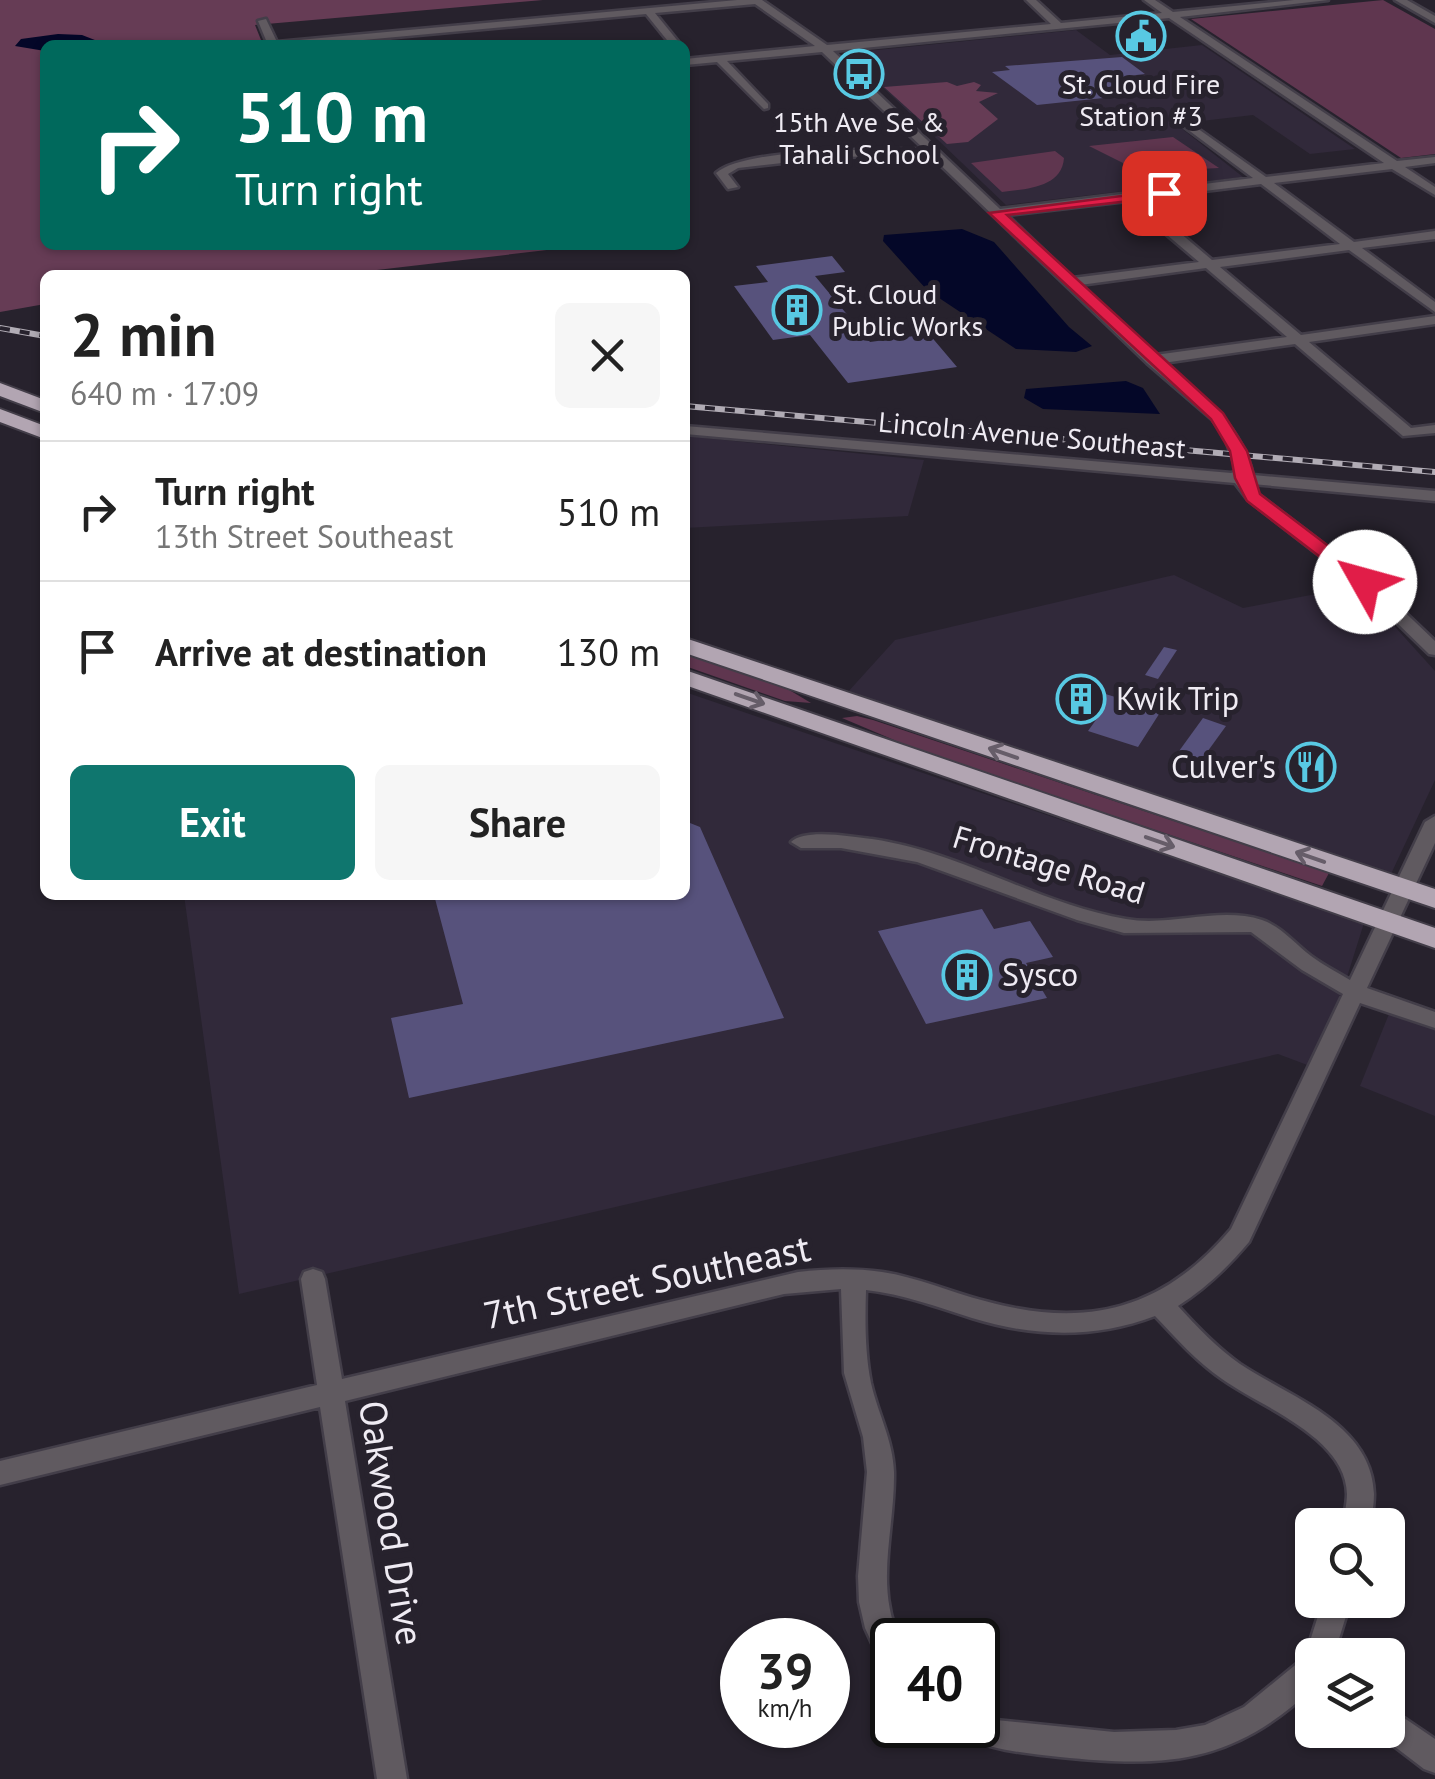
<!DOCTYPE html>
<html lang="en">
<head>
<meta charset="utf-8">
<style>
	:root { --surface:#fff; --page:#f6f6f6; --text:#222; --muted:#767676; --line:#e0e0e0; --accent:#0f766e }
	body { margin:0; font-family:"PT Sans",sans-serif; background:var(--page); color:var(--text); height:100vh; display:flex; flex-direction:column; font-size:38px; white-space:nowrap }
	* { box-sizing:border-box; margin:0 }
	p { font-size:32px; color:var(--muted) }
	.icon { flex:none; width:55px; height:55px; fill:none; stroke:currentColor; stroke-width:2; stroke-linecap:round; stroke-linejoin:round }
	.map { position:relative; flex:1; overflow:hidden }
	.details { position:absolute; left:40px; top:270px; width:650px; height:630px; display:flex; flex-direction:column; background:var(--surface); border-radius:15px; box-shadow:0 2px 8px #0004 }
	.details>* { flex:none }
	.banner { position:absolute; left:40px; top:40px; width:650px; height:210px; border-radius:15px; box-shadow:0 2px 8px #0004; background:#00695c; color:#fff; overflow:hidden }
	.controls { position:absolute; left:1295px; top:1508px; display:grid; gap:20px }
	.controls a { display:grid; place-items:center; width:110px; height:110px; border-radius:15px; background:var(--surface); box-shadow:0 2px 8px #0004; font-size:50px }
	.speed { position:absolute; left:720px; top:1618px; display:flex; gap:20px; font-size:50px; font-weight:700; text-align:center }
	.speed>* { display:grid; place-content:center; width:130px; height:130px; border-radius:50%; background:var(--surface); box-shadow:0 2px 8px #0004; line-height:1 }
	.speed small { font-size:25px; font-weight:400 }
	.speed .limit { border:5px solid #111; border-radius:15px; background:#fff; color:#111 }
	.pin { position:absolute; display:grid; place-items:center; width:85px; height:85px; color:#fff; margin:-42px; border-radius:20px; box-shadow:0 5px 15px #0006 }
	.me { position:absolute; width:110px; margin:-55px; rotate:308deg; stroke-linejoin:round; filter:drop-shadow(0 0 8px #0008) }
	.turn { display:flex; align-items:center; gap:35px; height:210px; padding:0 30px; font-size:45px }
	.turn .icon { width:130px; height:130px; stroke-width:2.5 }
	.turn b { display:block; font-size:70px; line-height:85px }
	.round { display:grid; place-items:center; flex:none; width:105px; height:105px; border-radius:15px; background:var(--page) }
	.summary { display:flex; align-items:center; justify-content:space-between; height:170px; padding:0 30px }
	h1 { font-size:60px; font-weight:800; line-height:75px }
	.primary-button { display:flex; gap:20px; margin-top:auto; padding:20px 30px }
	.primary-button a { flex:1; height:115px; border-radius:15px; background:var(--accent); color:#fff; font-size:40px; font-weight:800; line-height:115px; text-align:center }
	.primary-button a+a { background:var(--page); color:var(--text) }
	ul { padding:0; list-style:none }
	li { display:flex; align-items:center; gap:30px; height:140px; padding:0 30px; border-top:2px solid var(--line) }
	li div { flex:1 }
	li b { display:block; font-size:38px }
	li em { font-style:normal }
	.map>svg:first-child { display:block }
	.built { fill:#31293a }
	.green { fill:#5f364f }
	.forest { fill:#663c55 }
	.water { fill:#040728 }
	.building { fill:#57527c }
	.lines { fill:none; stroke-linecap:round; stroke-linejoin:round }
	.minor-casing { stroke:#433e49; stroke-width:5 }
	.highway-casing { stroke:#433e49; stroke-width:4 }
	.minor { fill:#605a60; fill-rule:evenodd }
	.highway { fill:#b2a5b2; fill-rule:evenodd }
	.rail-casing { stroke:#b1acb5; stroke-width:6 }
	.rail { stroke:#27222d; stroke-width:4; stroke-dasharray:10; stroke-linecap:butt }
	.oneway { stroke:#665d69 }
	.route { fill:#e11d48; stroke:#92132f; stroke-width:2.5 }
	.labels { text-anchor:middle; stroke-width:10; stroke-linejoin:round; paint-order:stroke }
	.far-poi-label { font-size:28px; fill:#efebf3; stroke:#27222d }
	.far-street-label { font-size:28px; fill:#efebf3; stroke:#27222d }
	.poi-label { font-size:32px; fill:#efebf3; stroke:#27222d; text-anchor:start }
	.street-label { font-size:32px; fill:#efebf3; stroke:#27222d }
	.near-street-label { font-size:38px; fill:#efebf3; stroke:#27222d }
</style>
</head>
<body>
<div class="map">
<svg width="1435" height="1779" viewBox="0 0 1435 1779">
	<rect width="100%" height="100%" fill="#27222d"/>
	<g class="built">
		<polygon points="1076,30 1110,55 1202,45 1355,149 1310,154 1253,115 1176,124 1243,177 1006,205 847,53"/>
		<polygon points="685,436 924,460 908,516 685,528"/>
		<polygon points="1174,575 1243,608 1358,586 1435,671 1435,780 1391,874 847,693 895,640"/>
		<polygon points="685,692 1364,923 1318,1069 1278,1054 239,1294 184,895 685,895"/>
		<polygon points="1395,999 1435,1013 1435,1116 1360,1086"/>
	</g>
	<g class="green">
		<polygon points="1383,0 1435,29 1435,154 1401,158 1191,19"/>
		<polygon points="1173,137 1219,168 1141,172 1089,146"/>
		<path d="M1055,151L1064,158C1062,188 1025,189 1002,192L971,163Z"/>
		<polygon points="685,653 786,688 811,703 785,701 685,666"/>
		<polygon points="857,716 873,720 1329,873 1322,886 920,751 842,718"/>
	</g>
	<g class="forest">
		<polygon points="0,0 543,0 255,25 263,45 45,45 45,245 590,245 334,275 45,275 45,304 0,312"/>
		<polygon points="947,82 957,86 974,82 981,85 976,91 998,93 979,102 998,119 968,142 947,144 884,87"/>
	</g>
	<g class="water">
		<polygon points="58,34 82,35 100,42 45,45 45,51 15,46 21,39"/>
		<polygon points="962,229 994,242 1069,327 1092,346 1076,352 1016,349 927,290 883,241 884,235"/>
		<polygon points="1126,381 1143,388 1160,414 1043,409 1024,398 1026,389"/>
	</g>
	<g class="building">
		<polygon points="1122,57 1145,74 1128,76 1151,93 1037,105 992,72 1010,70 1005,66"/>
		<polygon points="832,256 845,272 815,276 870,342 929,334 957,367 848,383 810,335 773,340 734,286 768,282 756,266"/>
		<polygon points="1164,647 1177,650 1158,679 1145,675"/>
		<polygon points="1079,686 1112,696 1161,711 1138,747 1088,731 1098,717 1064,707"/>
		<polygon points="1203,718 1226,726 1197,766 1174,758"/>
		<polygon points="1305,749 1332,757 1317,786 1289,777"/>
		<polygon points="685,821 700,827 784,1018 409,1098 391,1018 463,1004 434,895 685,895"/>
		<polygon points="982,909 994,929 1030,921 1053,957 1026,963 1047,998 926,1024 878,931"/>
	</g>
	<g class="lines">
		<g class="minor-casing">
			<g id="minor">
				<path d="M737,0H762L827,45L1051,24L1026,0H1036L1061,23L1162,13L1144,0H1155L1173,12L1294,0H1328L1180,17L1397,161L1435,157V163L1405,167L1435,187V195L1392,169L1274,183L1354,242L1435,231V239L1362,248L1435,302V312L1349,250L1220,267L1301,335L1435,316V324L1309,342L1411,428L1435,425V433L1403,436L1295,344L1163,363C1202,396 1240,423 1253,475L1435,491V501L1252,484L1258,494L1371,580L1435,641V655L1429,654L1359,586L1248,500L1235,483L685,434V426L1231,473L1237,471L1224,435L1212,419L1147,363L930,155L836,157L738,168L728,174L738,187L728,189L716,173C747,147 879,150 924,149L822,52L727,61L768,104V108L764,109L717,62L685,65V59L815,46L755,4L655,13L681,45H671L646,14L309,45H268L258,21L266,19L277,42ZM1169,18L1384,163L1266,177L1187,121L1182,124L1183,126L1253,178L1000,209L833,51ZM1261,184L1340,244L1212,260L1140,199ZM1127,201L1199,262L1073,278L1007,215ZM1206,268L1287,337L1155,355L1080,285Z"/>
				<polygon points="1395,0 1407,0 1435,16 1435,23"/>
				<path d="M1435,816V843L1367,988L1435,1012V1028L1360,1003L1249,1242C1227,1268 1206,1288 1178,1306C1197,1327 1216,1347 1240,1364C1289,1397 1372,1423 1374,1494C1374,1504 1372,1515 1371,1525H1343C1344,1515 1347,1504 1347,1494C1346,1437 1261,1407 1222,1379C1196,1361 1177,1339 1155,1316C1095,1339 1033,1337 972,1318C937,1307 903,1294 866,1290C865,1321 865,1353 871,1383C878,1414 893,1440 894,1472C895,1530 874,1585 900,1640H892V1669L882,1665L865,1628L859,1602L858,1576L867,1472L863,1437L844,1373L841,1289L784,1294L345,1401L407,1779H377L320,1407L0,1485V1461L317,1385L301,1279L304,1272L313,1269L322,1272L325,1279L342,1379L798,1272C826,1269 854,1268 882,1272C917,1277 950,1292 985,1301C1087,1329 1163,1310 1231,1229L1343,994L1302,970L1251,932L1124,933L1077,920L917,862L841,848H801L791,842C805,828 852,837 872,839C961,852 1038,904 1126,919C1170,927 1219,906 1262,920C1282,927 1295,944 1311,956C1323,965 1337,972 1350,980L1425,822Z"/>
				<path d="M1323,1600H1351L1334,1655H1312V1689C1232,1764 1166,1768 1060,1757C1025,1753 995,1751 962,1736L958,1725H978V1712L996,1720L1114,1732L1176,1730L1205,1725L1244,1707L1305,1657Z"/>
				<polygon points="1388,1707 1435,1739 1435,1773 1424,1769 1377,1733 1376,1730 1388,1730"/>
			</g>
		</g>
		<g class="highway-casing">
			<g id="highway">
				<polygon points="0,383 45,400 45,413 0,396"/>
				<polygon points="0,409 45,426 45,439 0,422"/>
				<polygon points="685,638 1435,889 1435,908 685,653"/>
				<polygon points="685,670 1435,928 1435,948 685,685"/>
			</g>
		</g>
		<use href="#minor" class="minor"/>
		<use href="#highway" class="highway"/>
		<g class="rail-casing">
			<g id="rail">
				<polyline points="0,328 45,336"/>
				<polyline points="685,406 1435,472"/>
			</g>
		</g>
		<use href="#rail" class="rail"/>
	</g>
	<defs><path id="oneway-shaft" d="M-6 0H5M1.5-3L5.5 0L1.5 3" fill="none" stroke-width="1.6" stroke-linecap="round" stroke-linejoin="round" transform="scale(2.5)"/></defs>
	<g class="oneway">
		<use href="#oneway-shaft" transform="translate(750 699) rotate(19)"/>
		<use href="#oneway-shaft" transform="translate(1003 753) rotate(-161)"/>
		<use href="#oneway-shaft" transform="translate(1160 842) rotate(19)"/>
		<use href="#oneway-shaft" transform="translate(1310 857) rotate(-161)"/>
	</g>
	<polygon class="route" points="1168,190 1164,197 1007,215 1223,413 1247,451 1260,494 1372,579 1372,586 1358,586 1247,501 1235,478 1230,451 1211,419 989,213"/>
	<defs>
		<g id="civic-ring" transform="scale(2.5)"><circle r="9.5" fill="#27222d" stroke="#58c9e3" stroke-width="1.5"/><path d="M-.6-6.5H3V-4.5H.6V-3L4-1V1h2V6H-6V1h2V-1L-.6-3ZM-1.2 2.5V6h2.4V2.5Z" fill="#58c9e3"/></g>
		<g id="bus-ring" transform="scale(2.5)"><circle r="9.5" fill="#27222d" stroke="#58c9e3" stroke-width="1.5"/><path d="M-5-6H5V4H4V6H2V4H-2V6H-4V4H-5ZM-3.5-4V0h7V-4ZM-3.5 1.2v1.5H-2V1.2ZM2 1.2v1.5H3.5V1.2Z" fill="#58c9e3"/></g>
		<g id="building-ring" transform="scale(2.5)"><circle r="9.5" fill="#27222d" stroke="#58c9e3" stroke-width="1.5"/><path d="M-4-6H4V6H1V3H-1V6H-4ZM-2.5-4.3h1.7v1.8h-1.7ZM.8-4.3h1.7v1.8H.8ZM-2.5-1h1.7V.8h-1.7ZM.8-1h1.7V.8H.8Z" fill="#58c9e3"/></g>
		<g id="restaurant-ring" transform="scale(2.5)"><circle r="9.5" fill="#27222d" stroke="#58c9e3" stroke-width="1.5"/><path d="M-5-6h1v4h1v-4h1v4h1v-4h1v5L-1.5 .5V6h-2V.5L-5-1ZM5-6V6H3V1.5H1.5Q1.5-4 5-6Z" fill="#58c9e3"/></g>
	</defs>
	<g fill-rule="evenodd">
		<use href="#civic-ring" x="1141" y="36"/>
		<use href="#bus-ring" x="859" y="74"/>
		<use href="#building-ring" x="797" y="310"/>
		<use href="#building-ring" x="1081" y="699"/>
		<use href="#restaurant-ring" x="1311" y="767"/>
		<use href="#building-ring" x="967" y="975"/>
	</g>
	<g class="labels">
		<g class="far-poi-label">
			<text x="1141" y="94">St. Cloud Fire<tspan x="1141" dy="32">Station #3</tspan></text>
			<text x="859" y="132">15th Ave Se &amp;<tspan x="859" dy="32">Tahali School</tspan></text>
			<text x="832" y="304" text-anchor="start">St. Cloud<tspan x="832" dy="32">Public Works</tspan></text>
		</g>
		<g class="far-street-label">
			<text transform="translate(1032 435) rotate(5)" y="10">Lincoln Avenue Southeast</text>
		</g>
		<g class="poi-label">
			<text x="1116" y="710">Kwik Trip</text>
			<text x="1276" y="778" text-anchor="end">Culver's</text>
			<text x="1002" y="986">Sysco</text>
		</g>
		<g class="street-label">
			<text transform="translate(1049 865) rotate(17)" y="11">Frontage Road</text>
		</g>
		<g class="near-street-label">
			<text transform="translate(647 1282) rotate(-12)" y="13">7th Street Southeast</text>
			<text transform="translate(391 1523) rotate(81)" y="13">Oakwood Drive</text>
		</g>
	</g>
</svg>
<div class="controls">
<a><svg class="icon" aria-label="search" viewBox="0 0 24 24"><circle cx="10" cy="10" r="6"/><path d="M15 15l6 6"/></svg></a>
<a><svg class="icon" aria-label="layers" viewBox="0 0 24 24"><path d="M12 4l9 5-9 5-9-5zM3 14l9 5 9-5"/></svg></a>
</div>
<div class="speed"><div>39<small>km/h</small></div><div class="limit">40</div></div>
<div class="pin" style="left:1164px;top:193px;background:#d93025"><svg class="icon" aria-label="arrive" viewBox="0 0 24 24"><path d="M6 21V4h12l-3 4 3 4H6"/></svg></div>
<svg class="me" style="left:1365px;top:582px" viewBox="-20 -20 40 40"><circle r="19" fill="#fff"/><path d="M0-13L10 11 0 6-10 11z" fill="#e11d48"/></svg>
<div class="banner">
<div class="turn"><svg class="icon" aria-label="right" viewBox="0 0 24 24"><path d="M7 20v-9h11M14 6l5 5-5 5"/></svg><div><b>510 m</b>Turn right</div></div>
</div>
<section class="details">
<div class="summary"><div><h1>2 min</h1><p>640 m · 17:09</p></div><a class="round"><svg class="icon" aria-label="close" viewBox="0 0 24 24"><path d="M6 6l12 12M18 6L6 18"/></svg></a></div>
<ul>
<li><svg class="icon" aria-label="right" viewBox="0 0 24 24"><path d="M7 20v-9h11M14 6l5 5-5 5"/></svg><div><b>Turn right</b><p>13th Street Southeast</p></div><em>510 m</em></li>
<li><svg class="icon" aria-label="arrive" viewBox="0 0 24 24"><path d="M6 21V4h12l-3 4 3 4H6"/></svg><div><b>Arrive at destination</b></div><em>130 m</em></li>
</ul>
<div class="primary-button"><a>Exit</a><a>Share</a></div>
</section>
</div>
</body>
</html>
